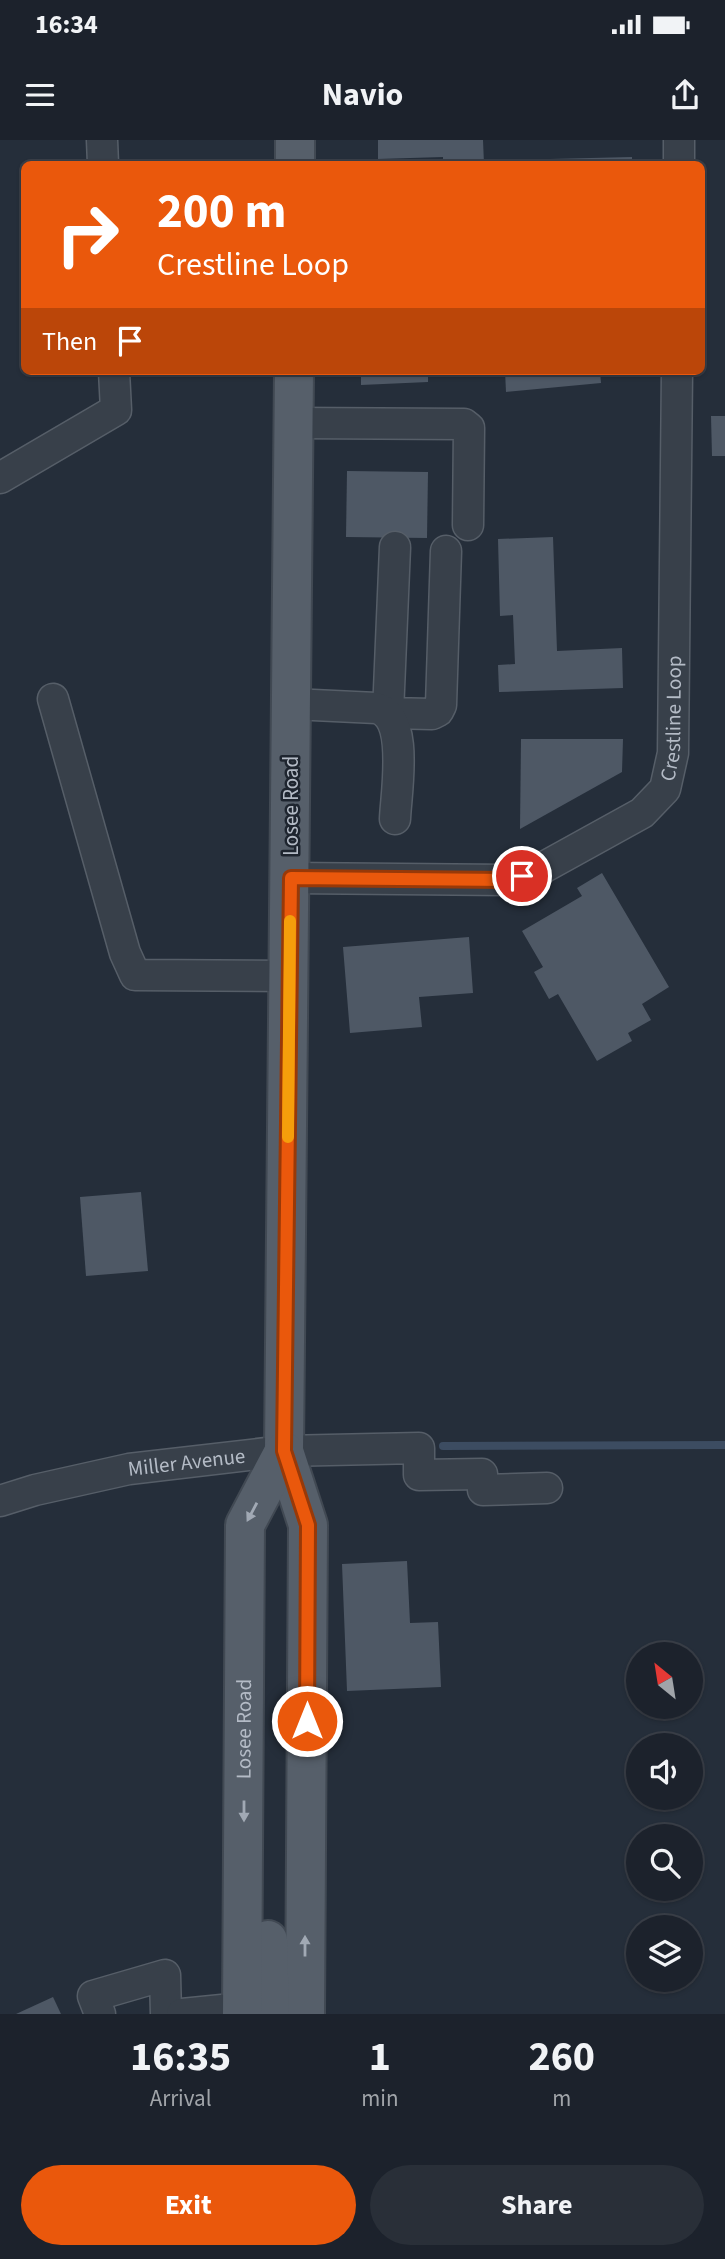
<!DOCTYPE html>
<html lang="en">
<head>
<meta charset="utf-8">
<style>
	:root { --surface:#1c222c; --page:#292f38; --text:#f1f3f6; --muted:#a0a4a9; --line:#3a3f48; --accent:#ea580c }
	body { margin:0; font-family:"Source Sans 3",sans-serif; background:var(--page); color:var(--text); height:100vh; display:flex; flex-direction:column; font-size:26px; white-space:nowrap }
	* { box-sizing:border-box; margin:0 }
	p { font-size:23px; color:var(--muted) }
	.icon { flex:none; width:38px; height:38px; fill:none; stroke:currentColor; stroke-width:2; stroke-linecap:round; stroke-linejoin:round }
	.map { position:relative; height:1874px; overflow:hidden }
	.side { display:flex; flex-direction:column; background:var(--surface); flex:1 }
	.side>* { flex:none }
	.hud { position:absolute; left:21px; top:21px; width:684px; height:214px; border-radius:10px; box-shadow:0 2px 5px #0004,0 0 0 2px var(--line); background:#ea580c; color:#fff; overflow:hidden }
	.needle { width:46px; rotate:330deg }
	.tools { position:absolute; left:626px; top:1502px; display:grid; gap:14px }
	.tools a { display:grid; place-items:center; width:77px; height:77px; border-radius:50%; background:var(--surface); box-shadow:0 2px 5px #0004,0 0 0 2px var(--line); font-size:35px }
	.pin { position:absolute; display:grid; place-items:center; width:60px; height:60px; color:#fff; margin:-30px; border:4px solid #fff; border-radius:50%; box-shadow:0 2px 7px #0007 }
	.me { position:absolute; width:77px; margin:-38px; rotate:0deg; stroke-linejoin:round; filter:drop-shadow(0 0 5px #0008) }
	.turn { display:flex; align-items:center; gap:24px; height:147px; padding:0 21px; font-size:32px }
	.turn .icon { width:91px; height:91px; stroke-width:2.5 }
	.turn b { display:block; font-size:49px; line-height:60px }
	.then { display:flex; align-items:center; height:66px; padding:0 21px; background:#0003; gap:14px; font-size:26px }
	.eta { display:flex; justify-content:space-evenly; align-items:center; height:119px; text-align:center }
	.eta b { font-size:42px; font-weight:700; line-height:49px }
	.button { display:flex; gap:14px; margin-top:auto; padding:14px 21px }
	.button a { flex:1; height:80px; border-radius:42px; background:var(--accent); color:#fff; font-size:28px; font-weight:700; line-height:80px; text-align:center }
	.button a+a { background:var(--page); color:var(--text) }
	.status { display:flex; justify-content:space-between; align-items:center; height:49px; padding:0 35px; background:var(--surface); direction:ltr }
	.status svg { height:19px; fill:currentColor }
	header { display:flex; justify-content:space-between; align-items:center; height:91px; padding:0 21px; background:var(--surface); font-size:32px; font-weight:700 }
	.map>svg:first-child { display:block }
	.lines { fill:none; stroke-linecap:round; stroke-linejoin:round }
	.stream { stroke:#3c4c61; stroke-width:8 }
	.building { fill:#4e5865 }
	.minor-casing { stroke:#565e68; stroke-width:33 }
	.major-casing { stroke:#414953; stroke-width:42 }
	.minor { stroke:#38404a; stroke-width:30 }
	.major { stroke:#565f6a; stroke-width:38 }
	.oneway { fill:#a1a9b4 }
	.route-casing { stroke:#983908; stroke-width:18 }
	.route { stroke:#ea580c; stroke-width:12 }
	.slow { stroke:#f59e0b; stroke-width:12 }
	.labels { text-anchor:middle; stroke-width:5; stroke-linejoin:round; paint-order:stroke }
	.street-label { font-size:21px; fill:#b4bbc6; stroke:#1e252f }
</style>
</head>
<body>
<div class="status"><b>16:34</b><svg viewBox="0 0 49 12"><path d="M0 12V9h3v3zM5 12V6h3v6zM10 12V3h3v9zM15 12V0h3v12zM26 1h20v11H26zM47 4h2v5h-2z"/></svg></div>
<header><svg class="icon" aria-label="menu" viewBox="0 0 24 24"><path d="M4 6h16M4 12h16M4 18h16"/></svg>Navio<svg class="icon" aria-label="share" viewBox="0 0 24 24"><path d="M12 15V3M7 8l5-5 5 5M5 13v7h14v-7"/></svg></header>
<div class="map">
<svg width="725" height="1874" viewBox="0 0 725 1874">
	<rect width="100%" height="100%" fill="#252e3a"/>
	<g class="lines">
		<polyline class="stream" points="443,1306 725,1305"/>
	</g>
	<g class="building">
		<polygon points="378,0 483,0 484,24 443,24 443,17 378,19"/>
		<polygon points="632,17 632,24 505,24 505,20"/>
		<polygon points="361,231 428,231 428,242 361,245"/>
		<polygon points="505,231 600,231 601,243 506,252"/>
		<polygon points="711,276 725,276 725,316 712,316"/>
		<polygon points="347,331 428,332 427,398 346,397"/>
		<polygon points="553,397 557,511 622,508 623,548 499,552 498,525 515,524 513,475 500,476 498,399"/>
		<polygon points="521,599 623,599 622,632 520,689"/>
		<polygon points="602,733 669,847 642,864 651,880 628,893 632,901 597,921 558,854 549,859 534,832 543,827 522,791 582,756 577,748"/>
		<polygon points="469,797 473,853 419,857 422,887 350,893 343,807"/>
		<polygon points="141,1052 148,1131 86,1136 80,1057"/>
		<polygon points="407,1421 410,1483 438,1482 441,1547 347,1551 342,1424"/>
		<polygon points="53,1857 61,1874 16,1874"/>
	</g>
	<g class="lines">
		<g class="minor-casing">
			<g id="minor">
				<polyline points="102,0 103,24"/>
				<polyline points="679,24 679,0"/>
				<polyline points="294,283 464,284 469,288 468,385"/>
				<polyline points="0,338 116,270 114,231"/>
				<polyline points="395,407 388,573 432,574 438,571 441,565 446,411"/>
				<polyline points="53,559 125,813 135,835 290,836"/>
				<path d="M292,564L376,568C410,576 396,652 395,679"/>
				<path id="s1" d="M291,738L508,740L537,731L642,673L665,649L673,613L677,231"/>
				<path id="s2" d="M0,1361L35,1350L129,1329L284,1311L419,1308V1335L482,1334L483,1350L547,1348"/>
				<polyline points="100,1874 93,1856 165,1835 166,1874"/>
				<polyline points="182,1874 242,1868"/>
			</g>
		</g>
		<g class="major-casing">
			<g id="major">
				<polyline points="295,24 295,0"/>
				<polyline points="294,231 284,1311 308,1385 305,1874"/>
				<polyline points="268,1800 270,1874"/>
				<path id="s3" d="M242,1874L245,1385L284,1311"/>
			</g>
		</g>
		<use href="#minor" class="minor"/>
		<use href="#major" class="major"/>
	</g>
	<defs><path id="oneway-solid" d="M-6-.8H1V-3.2L6.5 0L1 3.2V.8H-6Z" transform="scale(1.75)"/></defs>
	<g class="oneway">
		<use href="#oneway-solid" transform="translate(252 1372) rotate(118)"/>
		<use href="#oneway-solid" transform="translate(244 1671) rotate(90)"/>
		<use href="#oneway-solid" transform="translate(305 1806) rotate(-90)"/>
	</g>
	<g class="lines">
		<g class="route-casing">
			<polyline id="route" points="307,1581 308,1385 284,1311 291,738 508,740 522,736"/>
		</g>
		<use href="#route" class="route"/>
		<polyline class="slow" points="288,997 290,781"/>
	</g>
	<g class="labels">
		<g class="street-label">
			<text dy="7" stroke="none"><textPath href="#s1" startOffset="472">Crestline Loop</textPath></text>
			<text transform="translate(291 666) rotate(-90)" y="7">Losee Road</text>
			<text dy="7" stroke="none"><textPath href="#s2" startOffset="191">Miller Avenue</textPath></text>
			<text dy="7" stroke="none"><textPath href="#s3" startOffset="285">Losee Road</textPath></text>
		</g>
	</g>
</svg>
<div class="tools">
<a><svg class="needle" viewBox="-14 -14 28 28"><path d="M0-13l5 13h-10z" fill="#e53935"/><path d="M0 13l5-13h-10z" fill="#a0a4a9"/></svg></a>
<a><svg class="icon" aria-label="sound" viewBox="0 0 24 24"><path d="M4 9h4l5-4v14l-5-4H4zM17 9q2 3 0 6"/></svg></a>
<a><svg class="icon" aria-label="search" viewBox="0 0 24 24"><circle cx="10" cy="10" r="6"/><path d="M15 15l6 6"/></svg></a>
<a><svg class="icon" aria-label="layers" viewBox="0 0 24 24"><path d="M12 4l9 5-9 5-9-5zM3 14l9 5 9-5"/></svg></a>
</div>
<div class="pin" style="left:522px;top:736px;background:#d93025"><svg class="icon" aria-label="arrive" viewBox="0 0 24 24"><path d="M6 21V4h12l-3 4 3 4H6"/></svg></div>
<svg class="me" style="left:307px;top:1581px" viewBox="-20 -20 40 40"><circle r="17" fill="#ea580c" stroke="#fff" stroke-width="3"/><path d="M0-11L8 9 0 5-8 9z" fill="#fff"/></svg>
<div class="hud">
<div class="turn"><svg class="icon" aria-label="right" viewBox="0 0 24 24"><path d="M7 20v-9h11M14 6l5 5-5 5"/></svg><div><b>200 m</b>Crestline Loop</div></div>
<div class="then">Then<svg class="icon" aria-label="arrive" viewBox="0 0 24 24"><path d="M6 21V4h12l-3 4 3 4H6"/></svg></div>
</div>
</div>
<section class="side">
<div class="eta">
<div><b>16:35</b><p>Arrival</p></div>
<div><b>1</b><p>min</p></div>
<div><b>260</b><p>m</p></div>
</div>
<div class="button"><a>Exit</a><a>Share</a></div>
</section>
</body>
</html>
